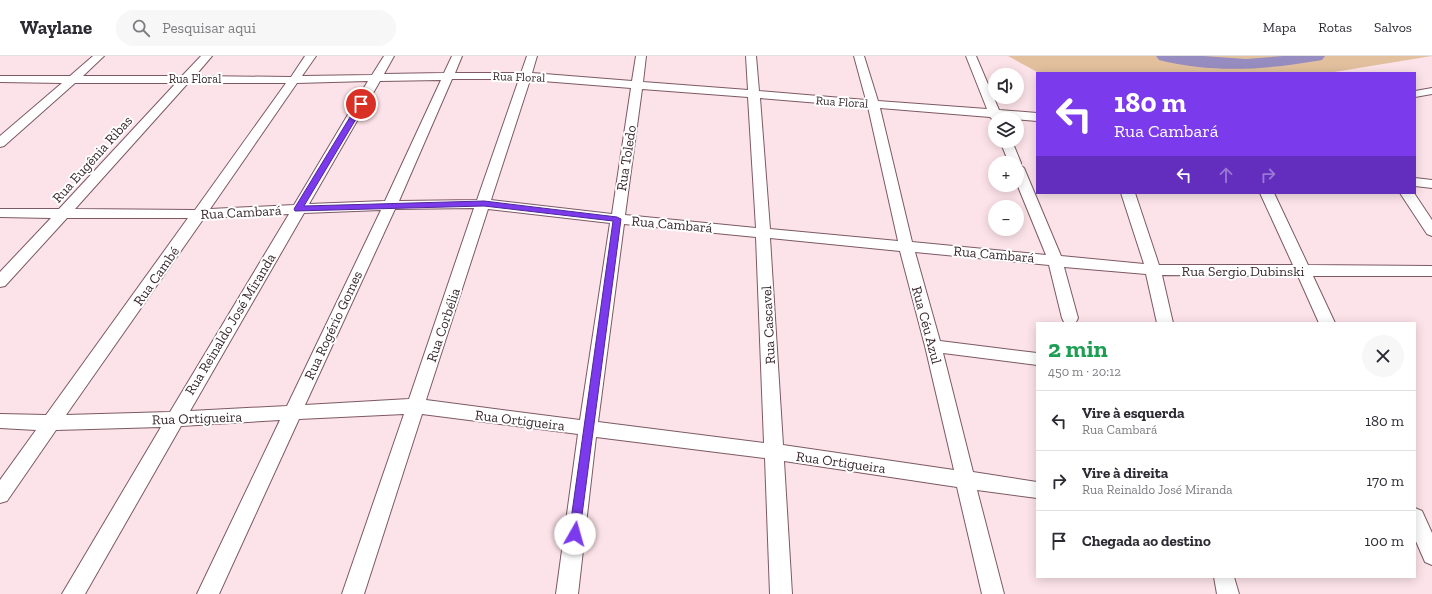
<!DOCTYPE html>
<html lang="pt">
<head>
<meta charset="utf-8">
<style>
	:root { --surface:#fff; --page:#f7f7f7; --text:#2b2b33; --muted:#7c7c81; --line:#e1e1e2 }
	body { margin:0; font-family:"Zilla Slab",serif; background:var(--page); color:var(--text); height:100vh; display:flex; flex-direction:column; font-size:15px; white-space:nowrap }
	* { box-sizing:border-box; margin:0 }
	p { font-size:13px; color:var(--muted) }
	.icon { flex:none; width:22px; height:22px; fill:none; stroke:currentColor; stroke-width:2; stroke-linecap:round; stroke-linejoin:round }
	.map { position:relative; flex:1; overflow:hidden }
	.side { position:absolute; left:1036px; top:266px; width:380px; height:256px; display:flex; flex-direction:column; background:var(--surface); border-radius:0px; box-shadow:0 2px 10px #0003 }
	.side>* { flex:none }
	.banner { position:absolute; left:1036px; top:16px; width:380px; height:122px; border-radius:0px; box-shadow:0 2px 10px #0003; background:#7c3aed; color:#fff; overflow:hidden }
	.controls { position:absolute; left:988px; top:12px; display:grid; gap:8px }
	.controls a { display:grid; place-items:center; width:36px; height:36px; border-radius:50%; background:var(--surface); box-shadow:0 2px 10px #0003; font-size:20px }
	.pin { position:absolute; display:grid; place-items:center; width:34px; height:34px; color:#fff; margin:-17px; border:2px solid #fff; border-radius:50%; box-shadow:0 1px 4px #0007 }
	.me { position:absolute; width:44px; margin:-22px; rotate:7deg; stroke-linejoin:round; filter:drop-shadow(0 0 3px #0008) }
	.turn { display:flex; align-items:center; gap:14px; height:84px; padding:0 12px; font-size:18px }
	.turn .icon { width:52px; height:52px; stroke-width:2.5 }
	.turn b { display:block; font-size:28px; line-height:34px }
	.lanes { display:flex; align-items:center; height:38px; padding:0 12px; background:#0003; justify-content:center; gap:20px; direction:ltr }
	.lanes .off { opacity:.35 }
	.round { display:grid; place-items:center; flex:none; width:42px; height:42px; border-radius:21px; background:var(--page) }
	.head { display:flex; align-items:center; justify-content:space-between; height:68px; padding:0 12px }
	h1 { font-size:24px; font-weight:700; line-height:30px; color:#1e9e55 }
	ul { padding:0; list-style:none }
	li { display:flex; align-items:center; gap:12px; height:60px; padding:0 12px; border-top:1px solid var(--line) }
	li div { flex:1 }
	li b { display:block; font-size:15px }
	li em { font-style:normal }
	header { display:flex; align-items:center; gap:24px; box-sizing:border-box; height:56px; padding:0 20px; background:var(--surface); border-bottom:1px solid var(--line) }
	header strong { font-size:19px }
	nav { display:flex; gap:22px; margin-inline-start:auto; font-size:14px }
	.search { width:280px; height:36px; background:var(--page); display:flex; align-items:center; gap:10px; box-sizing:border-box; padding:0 14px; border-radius:22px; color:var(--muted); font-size:15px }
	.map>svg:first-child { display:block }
	.green { fill:#e2c09e }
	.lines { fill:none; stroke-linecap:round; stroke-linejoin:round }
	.river { fill:#968cbf; fill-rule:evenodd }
	.minor-casing { stroke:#7d5963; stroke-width:2 }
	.minor { fill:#fff; fill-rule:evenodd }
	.route { fill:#7c3aed; stroke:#51269a }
	.labels { text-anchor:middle; stroke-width:4; stroke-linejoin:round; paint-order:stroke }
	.far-street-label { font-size:12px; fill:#38282d; stroke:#fff }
	.street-label { font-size:14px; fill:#38282d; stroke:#fff }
</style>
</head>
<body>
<header>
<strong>Waylane</strong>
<div class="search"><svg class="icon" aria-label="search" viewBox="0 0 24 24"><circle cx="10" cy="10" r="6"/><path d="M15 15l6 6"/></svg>Pesquisar aqui</div>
<nav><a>Mapa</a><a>Rotas</a><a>Salvos</a></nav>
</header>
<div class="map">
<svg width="1432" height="538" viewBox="0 0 1432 538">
	<rect width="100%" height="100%" fill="#fce3e9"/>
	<polygon class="green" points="1008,0 1432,0 1328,17 1039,17"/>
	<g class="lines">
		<path class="river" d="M1156,0H1203L1246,3L1283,0H1325L1322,4L1316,5C1263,14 1211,17 1159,4Z"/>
		<g class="minor-casing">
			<g id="minor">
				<path d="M93,0H104L83,20H182L201,0H212L195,20L291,21L305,0H316L302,20L372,19L384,0H394L384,18L444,17L452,0H462L455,17H521L527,0H537L532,17L632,25L636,0H646L643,26L748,34L746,0H756L759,35L866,44L854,0H864L878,45L987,53L966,0H976L999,54L1037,57V65L1003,62L995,63V66L990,61L880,52L912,186L1046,199L1017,128V107H1009L1000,85H1012L1021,107L1020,109L1024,112L1061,200L1144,208L1121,137H1135L1159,209H1293L1260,137H1274L1308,209L1432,210V220H1313L1335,267H1319L1298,220L1162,219L1173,267H1157L1146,218L1064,211L1078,262L1076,266H1064L1062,262L1049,209L915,196L940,285L1037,297V309L943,297L973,416L1037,426V442L977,434L1004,538H982L957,431L784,405L792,538H770L765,402L596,381L578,538H556L578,378L422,358L364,538H342L404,358L299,363L219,538H197L280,364L181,370L85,538H62L161,371L56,374L7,445L0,447V424L36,374L0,372V358L46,359L188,162H67L5,230L0,231V216L51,162L0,161V153H59L176,27H75L4,90L0,91V80L62,27L0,26V20H70ZM452,23H519L477,144L399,145ZM441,24L385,145L309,148L380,25ZM530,24L631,32L612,158L491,144ZM368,25L294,149L210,153L297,27ZM188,27H286L195,154L75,153ZM642,33L748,41L756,172L625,159ZM760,42L868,51L898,185L770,173ZM474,152L409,343L305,349L395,153ZM488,153L610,167L580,364L426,344ZM381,154L287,350L190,355L304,157ZM289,158L170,356L66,359L204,162ZM624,168L756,181L764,387L598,366ZM770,182L900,195L925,290L954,414L783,389Z"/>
				<polygon points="1432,32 1432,38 1415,41 1415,35"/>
				<polygon points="1415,122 1432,124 1432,132 1415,130"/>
				<polygon points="1400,137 1414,137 1432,164 1432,180 1427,178"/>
				<polygon points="1415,452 1422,455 1432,477 1432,509 1425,506 1415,483"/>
				<polygon points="1214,521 1234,521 1239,538 1217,538"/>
			</g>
		</g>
		<use href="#minor" class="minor"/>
	</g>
	<polygon class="route" points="361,46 365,48 304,150 484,145 617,161 621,163 579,482 575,483 571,482 569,478 613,165 484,150 295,155 294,153 358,48"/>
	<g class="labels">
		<g class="far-street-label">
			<text transform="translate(519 21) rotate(2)" y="4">Rua Floral</text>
			<text x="195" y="27">Rua Floral</text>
			<text transform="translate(842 46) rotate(4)" y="4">Rua Floral</text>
		</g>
		<g class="street-label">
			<text transform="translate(626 102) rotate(-81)" y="5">Rua Toledo</text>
			<text transform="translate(92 103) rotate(-48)" y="5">Rua Eugênia Ribas</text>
			<text transform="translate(241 156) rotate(-3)" y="5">Rua Cambará</text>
			<text transform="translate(672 168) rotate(5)" y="5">Rua Cambará</text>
			<text transform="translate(994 198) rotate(5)" y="5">Rua Cambará</text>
			<text x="1243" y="220">Rua Sergio Dubinski</text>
			<text transform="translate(156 220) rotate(-55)" y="5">Rua Cambé</text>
			<text transform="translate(230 268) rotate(-59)" y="5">Rua Reinaldo José Miranda</text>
			<text transform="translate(333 269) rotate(-65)" y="5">Rua Rogério Gomes</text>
			<text transform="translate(443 269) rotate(-71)" y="5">Rua Corbélia</text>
			<text transform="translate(768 269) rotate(-93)" y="5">Rua Cascavel</text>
			<text transform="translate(927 269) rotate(75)" y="5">Rua Céu Azul</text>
			<text transform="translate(197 362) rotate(-2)" y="5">Rua Ortigueira</text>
			<text transform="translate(520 364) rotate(7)" y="5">Rua Ortigueira</text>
			<text transform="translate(841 406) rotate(8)" y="5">Rua Ortigueira</text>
		</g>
	</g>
</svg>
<div class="controls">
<a><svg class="icon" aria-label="sound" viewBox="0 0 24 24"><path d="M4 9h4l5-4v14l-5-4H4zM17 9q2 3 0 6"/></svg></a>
<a><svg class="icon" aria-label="layers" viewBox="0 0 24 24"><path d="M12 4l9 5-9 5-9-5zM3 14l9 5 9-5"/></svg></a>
<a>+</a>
<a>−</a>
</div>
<div class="pin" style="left:361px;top:48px;background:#d93025"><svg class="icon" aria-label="arrive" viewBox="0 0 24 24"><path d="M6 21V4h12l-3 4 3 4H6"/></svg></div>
<svg class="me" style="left:575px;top:478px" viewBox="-20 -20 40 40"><circle r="19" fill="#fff"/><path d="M0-13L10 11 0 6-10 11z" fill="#7c3aed"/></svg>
<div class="banner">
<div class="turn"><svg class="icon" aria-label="left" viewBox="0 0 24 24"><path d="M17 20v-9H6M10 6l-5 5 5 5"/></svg><div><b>180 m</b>Rua Cambará</div></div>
<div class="lanes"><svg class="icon" aria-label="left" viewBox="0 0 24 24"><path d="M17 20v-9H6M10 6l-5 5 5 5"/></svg><svg class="icon off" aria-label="ahead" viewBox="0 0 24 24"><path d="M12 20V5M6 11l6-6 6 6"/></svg><svg class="icon off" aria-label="right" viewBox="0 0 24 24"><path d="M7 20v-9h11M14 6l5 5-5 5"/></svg></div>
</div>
<section class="side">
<div class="head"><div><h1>2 min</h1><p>450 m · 20:12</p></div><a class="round"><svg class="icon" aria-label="close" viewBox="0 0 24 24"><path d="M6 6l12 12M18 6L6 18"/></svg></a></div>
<ul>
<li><svg class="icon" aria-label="left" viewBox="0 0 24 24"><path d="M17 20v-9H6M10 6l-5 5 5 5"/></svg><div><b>Vire à esquerda</b><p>Rua Cambará</p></div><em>180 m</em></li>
<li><svg class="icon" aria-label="right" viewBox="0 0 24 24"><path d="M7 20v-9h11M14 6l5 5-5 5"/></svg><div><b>Vire à direita</b><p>Rua Reinaldo José Miranda</p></div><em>170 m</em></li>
<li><svg class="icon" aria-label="arrive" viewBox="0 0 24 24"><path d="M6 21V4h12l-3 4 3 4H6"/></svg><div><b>Chegada ao destino</b></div><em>100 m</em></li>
</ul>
</section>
</div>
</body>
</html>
